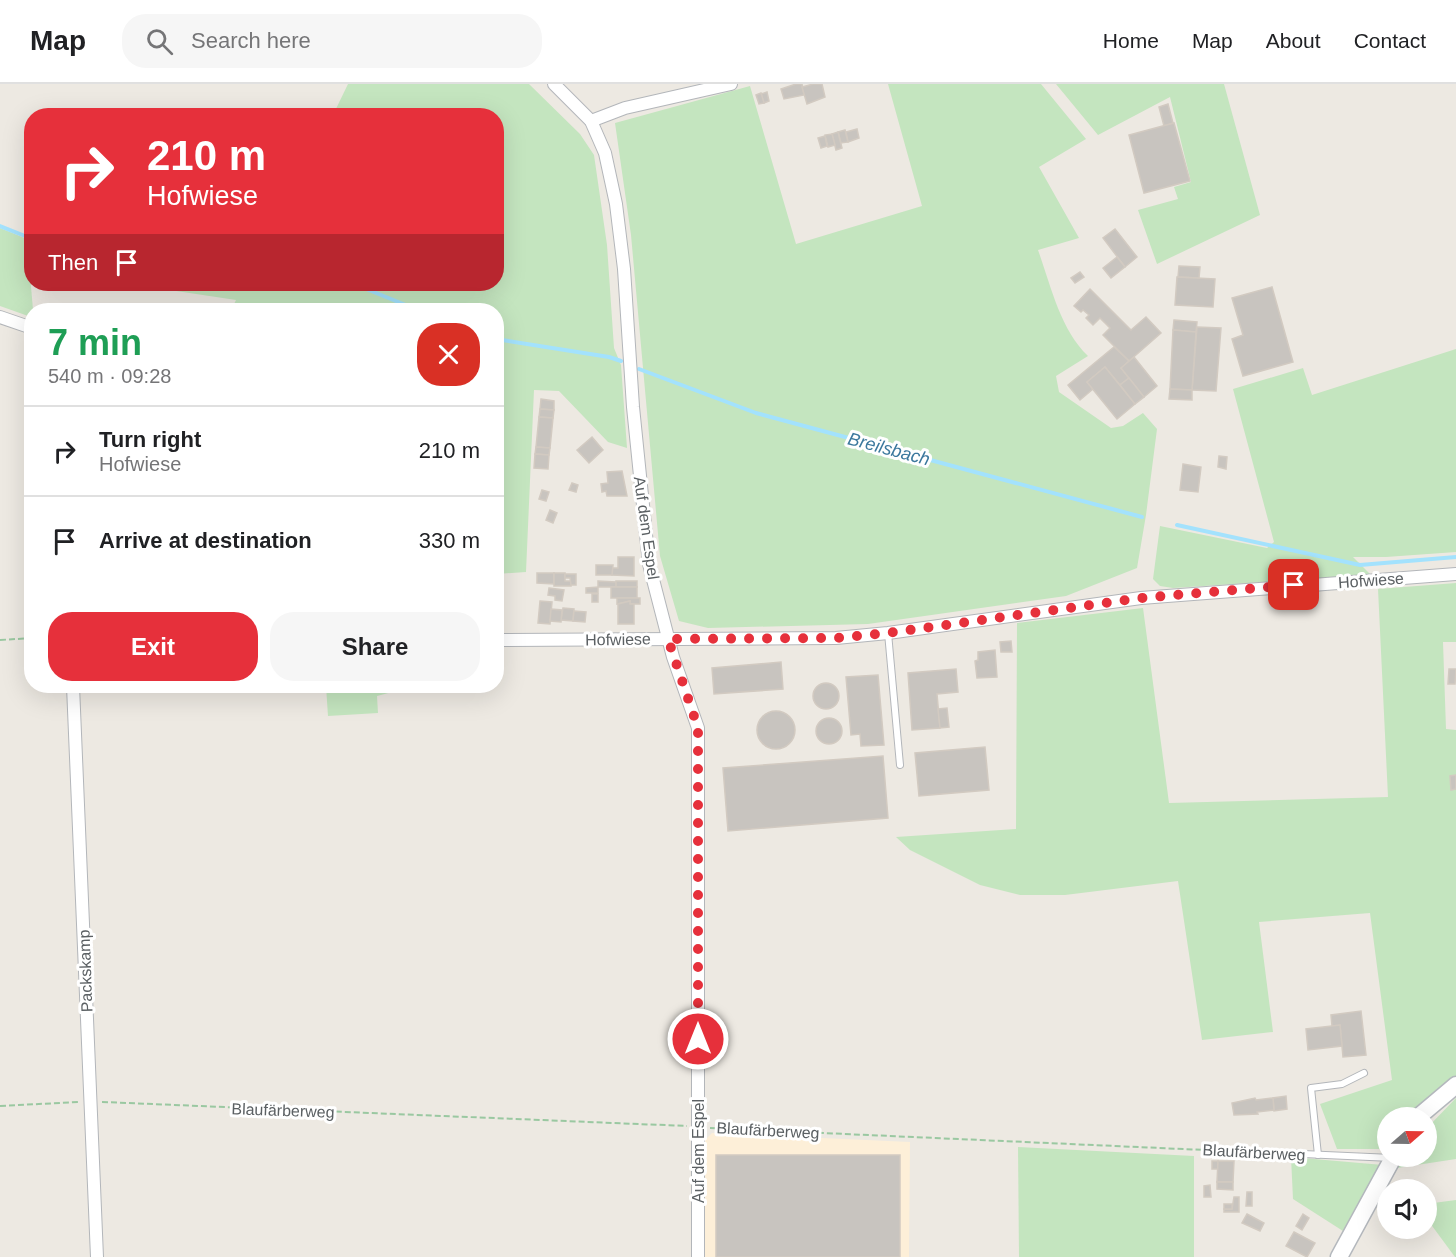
<!DOCTYPE html>
<html lang="en">
<head>
<meta charset="utf-8">
<style>
	:root { --surface:#fff; --page:#f6f6f6; --text:#202124; --muted:#757577; --line:#e0e0e0; --accent:#e6303b }
	body { margin:0; font-family:Arial,sans-serif; background:var(--page); color:var(--text); height:100vh; display:flex; flex-direction:column; font-size:22px; white-space:nowrap }
	* { box-sizing:border-box; margin:0 }
	p { font-size:20px; color:var(--muted) }
	.icon { flex:none; width:33px; height:33px; fill:none; stroke:currentColor; stroke-width:2; stroke-linecap:round; stroke-linejoin:round }
	.map { position:relative; flex:1; overflow:hidden }
	.details { position:absolute; left:24px; top:219px; width:480px; height:390px; display:flex; flex-direction:column; background:var(--surface); border-radius:24px; box-shadow:0 6px 24px #0002 }
	.details>* { flex:none }
	.guide { position:absolute; left:24px; top:24px; width:480px; height:183px; border-radius:24px; box-shadow:0 6px 24px #0002; background:#e6303b; color:#fff; overflow:hidden }
	.needle { width:39px; rotate:70deg }
	.controls { position:absolute; left:1377px; top:1023px; display:grid; gap:12px }
	.controls a { display:grid; place-items:center; width:60px; height:60px; border-radius:50%; background:var(--surface); box-shadow:0 6px 24px #0002; font-size:30px }
	.pin { position:absolute; display:grid; place-items:center; width:51px; height:51px; color:#fff; margin:-26px; border-radius:12px; box-shadow:0 3px 9px #0006 }
	.me { position:absolute; width:66px; margin:-33px; rotate:0deg; stroke-linejoin:round; filter:drop-shadow(0 0 4px #0008) }
	.turn { display:flex; align-items:center; gap:21px; height:126px; padding:0 24px; font-size:27px }
	.turn .icon { width:78px; height:78px; stroke-width:2.5 }
	.turn b { display:block; font-size:42px; line-height:51px }
	.then { display:flex; align-items:center; height:57px; padding:0 24px; background:#0003; gap:12px; font-size:22px }
	.round { display:grid; place-items:center; flex:none; width:63px; height:63px; border-radius:24px; background:var(--page) }
	.overview { display:flex; align-items:center; justify-content:space-between; height:102px; padding:0 24px }
	h1 { font-size:36px; font-weight:600; line-height:45px; color:#1e9e55 }
	.primary-button { display:flex; gap:12px; margin-top:auto; padding:12px 24px }
	.primary-button a { flex:1; height:69px; border-radius:24px; background:var(--accent); color:#fff; font-size:24px; font-weight:600; line-height:69px; text-align:center }
	.primary-button a+a { background:var(--page); color:var(--text) }
	ul { padding:0; list-style:none }
	li { display:flex; align-items:center; gap:18px; height:90px; padding:0 24px; border-top:2px solid var(--line) }
	li div { flex:1 }
	li b { display:block; font-size:22px }
	li em { font-style:normal }
	header { display:flex; align-items:center; gap:36px; box-sizing:border-box; height:84px; padding:0 30px; background:var(--surface); border-bottom:2px solid var(--line) }
	header strong { font-size:28px }
	nav { display:flex; gap:33px; margin-inline-start:auto; font-size:21px }
	.search { width:420px; height:54px; background:var(--page); display:flex; align-items:center; gap:15px; box-sizing:border-box; padding:0 21px; border-radius:24px; color:var(--muted); font-size:22px }
	.map>svg:first-child { display:block }
	.commercial { fill:#fdefd8 }
	.green { fill:#c4e5bf }
	.lines { fill:none; stroke-linecap:round; stroke-linejoin:round }
	.stream { stroke:#a3e2fd; stroke-width:4 }
	.building { fill:#c8c4bf; stroke:#d2cac1; stroke-width:1.5 }
	.lane-casing { stroke:#b3b6ba; stroke-width:8 }
	.street-casing { stroke:#b3b6ba; stroke-width:14 }
	.secondary-casing { stroke:#b4b8bd; stroke-width:19 }
	.path { stroke:#9ac8a1; stroke-width:2; stroke-dasharray:6 3; stroke-linecap:butt }
	.lane { stroke:#fff; stroke-width:6 }
	.street { stroke:#fff; stroke-width:12 }
	.secondary { stroke:#fff; stroke-width:16 }
	.route { stroke:#e6303b; stroke-width:10; stroke-dasharray:0 18 }
	.labels { text-anchor:middle; stroke-width:6; stroke-linejoin:round; paint-order:stroke }
	.street-label { font-size:16px; fill:#5b6063; stroke:#fff }
	.water-label { font-size:18px; font-style:italic; fill:#3b789d; stroke:#fff }
</style>
</head>
<body>
<header>
<strong>Map</strong>
<div class="search"><svg class="icon" aria-label="search" viewBox="0 0 24 24"><circle cx="10" cy="10" r="6"/><path d="M15 15l6 6"/></svg>Search here</div>
<nav><a>Home</a><a>Map</a><a>About</a><a>Contact</a></nav>
</header>
<div class="map">
<svg width="1456" height="1173" viewBox="0 0 1456 1173">
	<rect width="100%" height="100%" fill="#ede9e2"/>
	<polygon class="commercial" points="712,1049 910,1058 909,1173 704,1173 704,1057"/>
	<g class="green">
		<polygon points="348,0 529,0 580,50 594,71 607,161 614,264 621,281 627,364 608,358 559,307 534,306 526,488 497,490 496,226 231,226 236,216 143,202 143,200 496,200 496,32 333,31"/>
		<path d="M888,0H1041L1086,55L1039,83L1079,154L1038,166C1051,202 1060,245 1088,272L1056,292L1059,308L1111,344L1123,342L1143,329L1157,345L1146,431L1137,484L1066,512L868,540L708,544L679,537L660,472L631,151L615,39L750,2L796,160L922,122Z"/>
		<polygon points="1056,0 1224,0 1260,131 1157,180 1138,126 1178,115 1174,103 1191,98 1170,13 1098,51"/>
		<polygon points="0,144 27,155 33,226 32,226 31,233 0,222"/>
		<polygon points="1456,265 1456,468 1386,473 1353,473 1371,491 1173,504 1160,502 1153,495 1160,442 1267,464 1274,458 1233,305 1303,284 1312,311"/>
		<polygon points="1456,499 1456,558 1443,558 1446,645 1456,646 1456,993 1410,1033 1388,1034 1387,1065 1337,1065 1320,1020 1392,996 1370,829 1259,838 1273,948 1202,956 1178,797 1065,811 1020,811 980,801 910,766 896,753 1016,745 1017,539 1143,524 1169,719 1388,713 1378,505"/>
		<polygon points="326,602 415,602 377,612 378,629 328,632"/>
		<polygon points="1456,1014 1456,1075 1397,1084 1405,1073 1426,1072 1427,1044"/>
		<polygon points="1018,1063 1194,1072 1194,1173 1019,1173"/>
		<polygon points="1291,1073 1383,1081 1343,1147 1293,1115"/>
		<polygon points="1456,1116 1456,1173 1455,1173 1427,1135 1426,1120"/>
	</g>
	<g class="lines">
		<g class="stream">
			<polyline points="0,142 25,152"/>
			<polyline points="354,200 418,226"/>
			<polyline points="496,255 609,273 621,277"/>
			<polyline points="639,285 756,329 1142,433"/>
			<polyline points="1177,441 1360,481 1456,473"/>
		</g>
	</g>
	<g class="building">
		<polygon points="796,0 802,0 804,11 784,15 781,5"/>
		<polygon points="813,0 822,0 825,13 807,20 802,3"/>
		<polygon points="767,8 769,17 764,19 761,10"/>
		<polygon points="761,9 764,19 759,20 756,11"/>
		<polygon points="1168,20 1173,39 1164,42 1159,23"/>
		<polygon points="1174,39 1190,97 1144,109 1129,51"/>
		<polygon points="857,45 859,54 848,58 846,48"/>
		<polygon points="845,46 848,58 841,59 838,48"/>
		<polygon points="838,48 842,64 836,66 832,50"/>
		<polygon points="832,50 835,61 828,63 825,51"/>
		<polygon points="825,52 827,62 821,64 818,54"/>
		<polygon points="1115,145 1137,173 1125,183 1103,154"/>
		<polygon points="1117,173 1125,183 1111,194 1103,184"/>
		<polygon points="1179,182 1200,183 1199,194 1178,193"/>
		<polygon points="1080,188 1084,193 1075,199 1071,194"/>
		<polygon points="1177,193 1215,195 1213,223 1175,221"/>
		<polygon points="1272,203 1293,278 1243,292 1232,255 1243,251 1232,214"/>
		<polygon points="1090,205 1131,246 1146,233 1161,249 1129,277 1103,251 1110,244 1100,234 1093,241 1086,234 1089,231 1083,226 1081,228 1074,222"/>
		<polygon points="1174,236 1197,238 1196,248 1173,246"/>
		<polygon points="1197,243 1221,244 1216,307 1192,306"/>
		<polygon points="1173,246 1196,248 1192,306 1170,305"/>
		<polygon points="1114,263 1129,277 1121,284 1129,294 1120,301 1105,283 1087,298 1093,305 1080,316 1068,301"/>
		<polygon points="1134,273 1157,302 1144,313 1121,284"/>
		<polygon points="1105,283 1135,320 1117,335 1087,298"/>
		<polygon points="1129,294 1144,313 1135,320 1120,301"/>
		<polygon points="1170,305 1192,306 1192,316 1169,315"/>
		<polygon points="541,315 554,317 554,326 540,325"/>
		<polygon points="540,325 554,326 553,334 539,333"/>
		<polygon points="539,333 553,334 550,364 536,363"/>
		<polygon points="592,353 603,366 589,379 577,366"/>
		<polygon points="536,363 550,364 549,371 535,370"/>
		<polygon points="535,370 549,371 548,385 534,384"/>
		<polygon points="1219,372 1227,373 1226,385 1218,383"/>
		<polygon points="1183,380 1201,383 1198,408 1180,406"/>
		<polygon points="622,387 627,412 607,412 606,407 602,408 601,400 608,399 607,388"/>
		<polygon points="572,399 578,401 576,408 569,406"/>
		<polygon points="542,406 549,408 546,417 539,415"/>
		<polygon points="550,426 557,429 553,439 546,436"/>
		<polygon points="618,473 634,473 634,492 612,491 612,484 618,484"/>
		<polygon points="596,481 613,481 612,491 596,491"/>
		<polygon points="537,489 554,489 554,500 537,499"/>
		<polygon points="554,489 565,489 565,497 571,497 571,502 554,502"/>
		<polygon points="565,490 576,490 576,501 571,501 570,494 565,494"/>
		<polygon points="598,497 616,498 617,503 598,503"/>
		<rect x="616" y="497" width="21" height="6"/>
		<polygon points="598,503 598,509 586,509 586,504"/>
		<rect x="611" y="503" width="26" height="11"/>
		<polygon points="549,504 564,506 562,517 555,516 555,512 548,511"/>
		<rect x="592" y="510" width="6" height="8"/>
		<polygon points="617,514 640,514 640,520 630,520 630,517 617,520"/>
		<polygon points="540,517 552,518 550,540 538,539"/>
		<polygon points="630,517 630,520 634,520 634,540 618,540 618,520"/>
		<polygon points="563,524 574,525 573,537 561,536"/>
		<polygon points="551,525 562,526 561,538 550,537"/>
		<polygon points="574,527 586,528 585,538 573,537"/>
		<polygon points="1011,557 1012,568 1001,568 1000,558"/>
		<polygon points="995,566 997,593 977,594 975,577 978,576 978,568"/>
		<polygon points="781,578 783,605 714,610 712,584"/>
		<polygon points="956,585 958,608 937,610 940,644 912,646 908,589"/>
		<polygon points="1449,585 1456,585 1455,600 1448,600"/>
		<polygon points="878,591 884,661 861,662 860,650 851,651 846,593"/>
		<circle cx="826" cy="612" r="13"/>
		<polygon points="947,624 949,643 940,644 938,625"/>
		<circle cx="776" cy="646" r="19"/>
		<circle cx="829" cy="647" r="13"/>
		<polygon points="985,663 989,706 919,712 915,669"/>
		<polygon points="883,672 888,734 728,747 723,684"/>
		<polygon points="1456,691 1456,705 1451,706 1450,692"/>
		<polygon points="1361,927 1366,971 1343,973 1340,941 1332,942 1331,931"/>
		<polygon points="1340,941 1342,962 1308,966 1306,945"/>
		<polygon points="1286,1012 1287,1025 1274,1027 1273,1014"/>
		<polygon points="1255,1014 1256,1016 1273,1014 1274,1026 1257,1028 1258,1030 1234,1031 1232,1019"/>
		<rect x="716" y="1071" width="184" height="102"/>
		<rect x="1212" y="1077" width="6" height="8"/>
		<polygon points="1218,1077 1234,1077 1233,1098 1217,1098"/>
		<polygon points="1217,1098 1233,1098 1233,1106 1217,1105"/>
		<polygon points="1210,1101 1211,1113 1204,1113 1204,1102"/>
		<polygon points="1247,1108 1252,1108 1252,1122 1246,1122"/>
		<polygon points="1234,1113 1239,1113 1239,1128 1224,1128 1224,1125 1232,1125"/>
		<rect x="1224" y="1120" width="8" height="5"/>
		<polygon points="1247,1130 1264,1139 1260,1147 1242,1139"/>
		<polygon points="1303,1130 1309,1134 1302,1146 1296,1142"/>
		<polygon points="1294,1148 1315,1159 1307,1173 1286,1162"/>
	</g>
	<g class="lines">
		<g class="lane-casing">
			<g id="lane">
				<polyline points="888,549 900,681"/>
				<polyline points="1215,1066 1392,1074"/>
				<polyline points="1318,1071 1311,1004 1342,1000 1364,989"/>
			</g>
		</g>
		<g class="street-casing">
			<g id="street">
				<polyline points="554,0 591,37 605,69 616,120 624,185 633,323 649,480 673,573 698,644 698,1173"/>
				<polyline points="591,37 625,24 731,0"/>
				<polyline points="0,233 32,244"/>
				<polyline points="496,556 836,554 888,549 1141,514 1456,490"/>
				<polyline points="73,602 97,1173"/>
			</g>
		</g>
		<g class="secondary-casing">
			<g id="secondary">
				<polyline points="1417,1034 1456,1001"/>
				<polyline points="1339,1173 1394,1072"/>
			</g>
		</g>
		<g class="path">
			<polyline points="0,556 32,554"/>
			<polyline points="102,1018 687,1042"/>
			<polyline points="0,1022 78,1018"/>
			<polyline points="710,1044 1205,1066"/>
		</g>
		<use href="#lane" class="lane"/>
		<use href="#street" class="street"/>
		<use href="#secondary" class="secondary"/>
	</g>
	<g class="lines">
		<polyline class="route" points="698,955 698,644 668,555 836,554 888,549 1141,514 1294,501"/>
	</g>
	<g class="labels">
		<g class="street-label">
			<text transform="translate(647 444) rotate(82)" y="6">Auf dem Espel</text>
			<text transform="translate(1371 496) rotate(-4)" y="6">Hofwiese</text>
			<text transform="translate(618 555) rotate(-1)" y="6">Hofwiese</text>
			<text transform="translate(85 887) rotate(-92)" y="6">Packskamp</text>
			<text transform="translate(283 1026) rotate(2)" y="6">Blaufärberweg</text>
			<text transform="translate(768 1046) rotate(3)" y="6">Blaufärberweg</text>
			<text transform="translate(698 1067) rotate(-90)" y="6">Auf dem Espel</text>
			<text transform="translate(1254 1068) rotate(3)" y="6">Blaufärberweg</text>
		</g>
		<g class="water-label">
			<text transform="translate(889 365) rotate(15)" y="6">Breilsbach</text>
		</g>
	</g>
</svg>
<div class="controls">
<a><svg class="needle" viewBox="-14 -14 28 28"><path d="M0-13l5 13h-10z" fill="#e53935"/><path d="M0 13l5-13h-10z" fill="#757577"/></svg></a>
<a><svg class="icon" aria-label="sound" viewBox="0 0 24 24"><path d="M4 9h4l5-4v14l-5-4H4zM17 9q2 3 0 6"/></svg></a>
</div>
<div class="pin" style="left:1294px;top:501px;background:#d93025"><svg class="icon" aria-label="arrive" viewBox="0 0 24 24"><path d="M6 21V4h12l-3 4 3 4H6"/></svg></div>
<svg class="me" style="left:698px;top:955px" viewBox="-20 -20 40 40"><circle r="17" fill="#e6303b" stroke="#fff" stroke-width="3"/><path d="M0-11L8 9 0 5-8 9z" fill="#fff"/></svg>
<div class="guide">
<div class="turn"><svg class="icon" aria-label="right" viewBox="0 0 24 24"><path d="M7 20v-9h11M14 6l5 5-5 5"/></svg><div><b>210 m</b>Hofwiese</div></div>
<div class="then">Then<svg class="icon" aria-label="arrive" viewBox="0 0 24 24"><path d="M6 21V4h12l-3 4 3 4H6"/></svg></div>
</div>
<section class="details">
<div class="overview"><div><h1>7 min</h1><p>540 m · 09:28</p></div><a class="round" style="background:#d93025;color:#fff"><svg class="icon" aria-label="close" viewBox="0 0 24 24"><path d="M6 6l12 12M18 6L6 18"/></svg></a></div>
<ul>
<li><svg class="icon" aria-label="right" viewBox="0 0 24 24"><path d="M7 20v-9h11M14 6l5 5-5 5"/></svg><div><b>Turn right</b><p>Hofwiese</p></div><em>210 m</em></li>
<li><svg class="icon" aria-label="arrive" viewBox="0 0 24 24"><path d="M6 21V4h12l-3 4 3 4H6"/></svg><div><b>Arrive at destination</b></div><em>330 m</em></li>
</ul>
<div class="primary-button"><a>Exit</a><a>Share</a></div>
</section>
</div>
</body>
</html>
